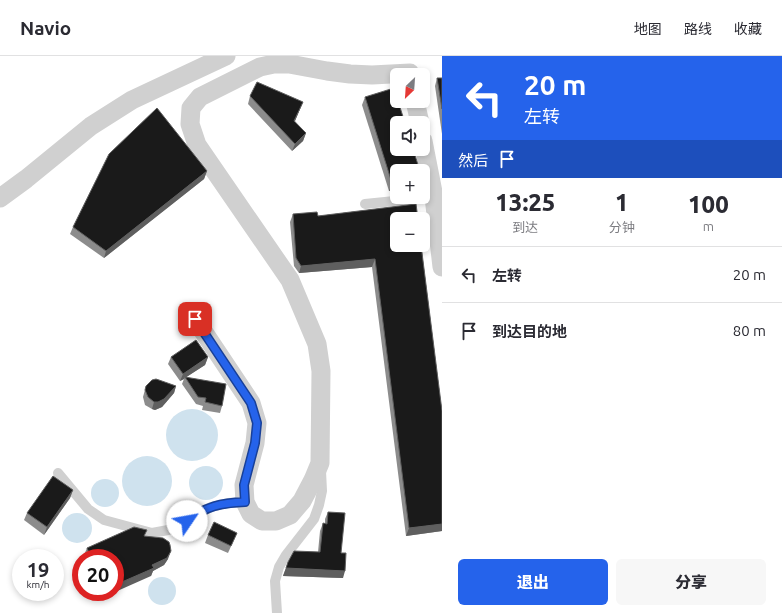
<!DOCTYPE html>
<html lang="zh">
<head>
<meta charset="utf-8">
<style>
	:root { --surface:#fff; --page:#f7f7f7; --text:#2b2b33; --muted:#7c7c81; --line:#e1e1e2; --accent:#2563eb }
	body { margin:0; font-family:Ubuntu,"Noto Sans SC",sans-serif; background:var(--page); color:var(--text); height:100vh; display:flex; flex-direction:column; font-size:15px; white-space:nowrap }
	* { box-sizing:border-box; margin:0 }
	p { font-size:13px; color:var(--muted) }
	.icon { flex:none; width:22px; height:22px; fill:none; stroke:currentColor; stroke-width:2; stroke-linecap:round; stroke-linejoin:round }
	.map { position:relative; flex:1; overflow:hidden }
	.details { display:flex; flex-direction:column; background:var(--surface); width:340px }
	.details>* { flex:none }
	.hud { background:#2563eb; color:#fff; overflow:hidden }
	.needle { width:26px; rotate:205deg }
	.fabs { position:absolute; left:390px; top:12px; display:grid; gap:8px }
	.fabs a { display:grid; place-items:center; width:40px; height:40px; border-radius:6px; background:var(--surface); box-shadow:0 2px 6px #0003; font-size:20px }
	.speed { position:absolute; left:12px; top:493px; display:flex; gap:8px; font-size:20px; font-weight:700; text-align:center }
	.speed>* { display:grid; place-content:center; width:52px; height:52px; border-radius:50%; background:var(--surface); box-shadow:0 2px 6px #0003; line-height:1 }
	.speed small { font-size:10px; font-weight:400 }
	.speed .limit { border:6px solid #d22; background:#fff; color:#111 }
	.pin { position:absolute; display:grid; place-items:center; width:34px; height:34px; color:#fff; margin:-17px; border-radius:8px; box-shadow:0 2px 6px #0006 }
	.me { position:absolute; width:44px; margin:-22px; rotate:57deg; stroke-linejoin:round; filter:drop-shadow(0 0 3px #0008) }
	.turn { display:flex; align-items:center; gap:14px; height:84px; padding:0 16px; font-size:18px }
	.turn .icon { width:52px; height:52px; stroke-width:2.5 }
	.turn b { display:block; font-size:28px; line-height:34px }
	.then { display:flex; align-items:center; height:38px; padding:0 16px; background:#0003; gap:8px; font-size:15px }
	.eta { display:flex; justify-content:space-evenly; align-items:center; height:68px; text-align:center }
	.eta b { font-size:24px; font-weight:800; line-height:28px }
	.cta { display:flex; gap:8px; margin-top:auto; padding:8px 16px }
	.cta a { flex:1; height:46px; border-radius:6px; background:var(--accent); color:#fff; font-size:16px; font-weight:800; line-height:46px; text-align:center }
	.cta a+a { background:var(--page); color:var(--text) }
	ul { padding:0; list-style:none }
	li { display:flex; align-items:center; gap:12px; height:56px; padding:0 16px; border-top:1px solid var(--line) }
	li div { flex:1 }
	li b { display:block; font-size:15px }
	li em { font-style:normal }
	header { display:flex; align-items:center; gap:24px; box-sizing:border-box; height:56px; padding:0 20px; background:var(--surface); border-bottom:1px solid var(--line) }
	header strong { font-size:19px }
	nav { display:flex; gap:22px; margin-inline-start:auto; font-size:14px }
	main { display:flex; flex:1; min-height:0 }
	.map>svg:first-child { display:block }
	.water { fill:#cfe2ee }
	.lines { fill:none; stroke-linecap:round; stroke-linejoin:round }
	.lane { stroke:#d0d0d0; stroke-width:10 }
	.street { stroke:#d0d0d0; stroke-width:19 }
	.wall { fill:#8c8c8c }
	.shaded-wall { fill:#5f5f5f }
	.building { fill:#1a1a1a; stroke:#5f5f5f }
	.route-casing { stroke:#184099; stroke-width:10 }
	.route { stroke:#2563eb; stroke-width:7 }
</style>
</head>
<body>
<header>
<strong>Navio</strong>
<nav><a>地图</a><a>路线</a><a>收藏</a></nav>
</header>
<main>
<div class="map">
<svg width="442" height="557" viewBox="0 0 442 557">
	<rect width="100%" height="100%" fill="#fff"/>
	<g class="water">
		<circle cx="192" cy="379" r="26"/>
		<circle cx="147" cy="425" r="25"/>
		<circle cx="206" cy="427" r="17"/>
		<circle cx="105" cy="437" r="14"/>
		<circle cx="77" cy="472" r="15"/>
		<circle cx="162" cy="535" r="14"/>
	</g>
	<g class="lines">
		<g class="lane">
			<polyline points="365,148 434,141"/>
			<polyline points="58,417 88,453 104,464 152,477 179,472 195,459 211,451 228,447 245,446"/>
			<polyline points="277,557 275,525 279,511 286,499 314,463 319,449 322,435 321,415"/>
		</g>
		<g class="street">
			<polyline points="415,45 420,67"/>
			<polyline points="423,85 434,141 442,211"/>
			<polyline points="0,142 26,123 91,70 132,44 226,0"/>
			<polyline points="195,263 251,347 257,367 255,387 244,429 245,446 251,458 262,465 276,465 290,459 302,445 313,424 320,407 321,315 317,288 290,224 197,89 190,68 191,52 200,41 260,11 274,8 289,8 327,15 350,18 372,19 410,17"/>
		</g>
	</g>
	<g class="wall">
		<polygon points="437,22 442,22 442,78 435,30"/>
		<polygon points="250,40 303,46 295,65 306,77 303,85 292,95 248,48"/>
		<polygon points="365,41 397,115 397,132 389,135 362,49"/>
		<polygon points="207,115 204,123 104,202 70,178 73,171"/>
		<polygon points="416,148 442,355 442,475 406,480 372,211 299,217 294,210 290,166 293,158 318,160"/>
		<polygon points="171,301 208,301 205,309 186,321 222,350 220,357 202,354 203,350 196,348 182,328 184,323 180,325 168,308"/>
		<polygon points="146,330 176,330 174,337 162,351 155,354 152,353 145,349 143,341"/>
		<polygon points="73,434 70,442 44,479 24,464 27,457"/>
		<polygon points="328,456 341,497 343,522 283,520 288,506 318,496 320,475 323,467 325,467 325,463"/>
		<polygon points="237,477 228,497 205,487 208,479"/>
		<polygon points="144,480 168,503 164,509 153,515 151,520 115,502 85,502 84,499 87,492"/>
		<polygon points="100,536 114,536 103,541"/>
	</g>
	<g class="shaded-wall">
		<polygon points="303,46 300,53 292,72 294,65"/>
		<polygon points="306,77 303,85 292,95 295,88"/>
		<polygon points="207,115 204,123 104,202 106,195"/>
		<polygon points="397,126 397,132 389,135 392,127"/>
		<polygon points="375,203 372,211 299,217 301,210"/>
		<polygon points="208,301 205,309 185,322 185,321 184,323 180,325 183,318"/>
		<polygon points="176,330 174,337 162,351 155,354 152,353 154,346"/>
		<polygon points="73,434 70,442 44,479 47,471"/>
		<polygon points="442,468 442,475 406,480 409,472"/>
		<polygon points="171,495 168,503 164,509 153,515 151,520 115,536 115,529 152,509"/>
		<polygon points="286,512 345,515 343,522 283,520"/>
		<polygon points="105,536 114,536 103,541"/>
	</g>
	<g class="building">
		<polygon points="437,22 442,22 442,53"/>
		<polygon points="257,26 303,46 294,65 306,77 295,88 250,40"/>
		<polygon points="394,32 397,42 397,45 398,45 405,67 397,67 397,93 413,93 420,115 397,115 397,126 392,127 365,41"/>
		<polygon points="157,52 207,115 106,195 73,171 109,98"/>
		<polygon points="416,148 418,163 397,163 397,189 421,189 442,355 442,468 409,472 375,203 301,210 296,202 293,158 317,156 318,160"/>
		<polygon points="196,284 208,301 183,318 171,301"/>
		<polygon points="185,321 226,328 222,350 205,346 206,342 198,341"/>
		<polygon points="156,323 159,324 176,330 164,343 158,346 154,346 148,341 145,334 146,330 152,324"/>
		<polygon points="53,420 73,434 47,471 27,457"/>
		<polygon points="328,456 345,457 341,497 346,497 345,515 286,512 288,506 294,495 320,496 323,467 327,468"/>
		<polygon points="214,466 237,477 231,490 208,479"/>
		<polygon points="134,471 147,474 144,480 163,482 169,486 170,489 171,495 167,502 152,509 154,512 115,529 115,502 91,502 87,492"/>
	</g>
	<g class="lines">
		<g class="route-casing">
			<path id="route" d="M187,465C206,450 221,447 245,446L244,429L255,387L257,367L251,347L195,263"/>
		</g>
		<use href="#route" class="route"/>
	</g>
</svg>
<div class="fabs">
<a><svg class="needle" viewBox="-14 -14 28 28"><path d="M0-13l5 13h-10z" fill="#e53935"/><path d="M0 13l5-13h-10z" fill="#7c7c81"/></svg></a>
<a><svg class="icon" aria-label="sound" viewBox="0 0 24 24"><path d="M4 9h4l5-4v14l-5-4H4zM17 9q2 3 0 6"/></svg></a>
<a>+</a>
<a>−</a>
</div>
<div class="speed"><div>19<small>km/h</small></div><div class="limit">20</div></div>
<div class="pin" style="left:195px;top:263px;background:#d93025"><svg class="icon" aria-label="arrive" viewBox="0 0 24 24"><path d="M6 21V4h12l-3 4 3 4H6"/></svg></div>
<svg class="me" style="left:187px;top:465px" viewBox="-20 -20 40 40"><circle r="19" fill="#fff"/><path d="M0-13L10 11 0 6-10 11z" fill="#2563eb"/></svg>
</div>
<section class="details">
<div class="hud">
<div class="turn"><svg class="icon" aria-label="left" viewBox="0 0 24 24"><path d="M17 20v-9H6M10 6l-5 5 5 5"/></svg><div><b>20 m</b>左转</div></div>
<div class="then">然后<svg class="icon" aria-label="arrive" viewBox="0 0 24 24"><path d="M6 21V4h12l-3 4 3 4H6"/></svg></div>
</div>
<div class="eta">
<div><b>13:25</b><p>到达</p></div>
<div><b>1</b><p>分钟</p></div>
<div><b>100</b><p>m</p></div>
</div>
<ul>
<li><svg class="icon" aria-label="left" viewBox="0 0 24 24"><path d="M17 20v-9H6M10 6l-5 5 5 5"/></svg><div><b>左转</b></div><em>20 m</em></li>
<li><svg class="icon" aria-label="arrive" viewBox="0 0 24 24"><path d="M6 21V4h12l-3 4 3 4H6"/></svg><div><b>到达目的地</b></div><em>80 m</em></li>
</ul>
<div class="cta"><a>退出</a><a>分享</a></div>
</section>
</main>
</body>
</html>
